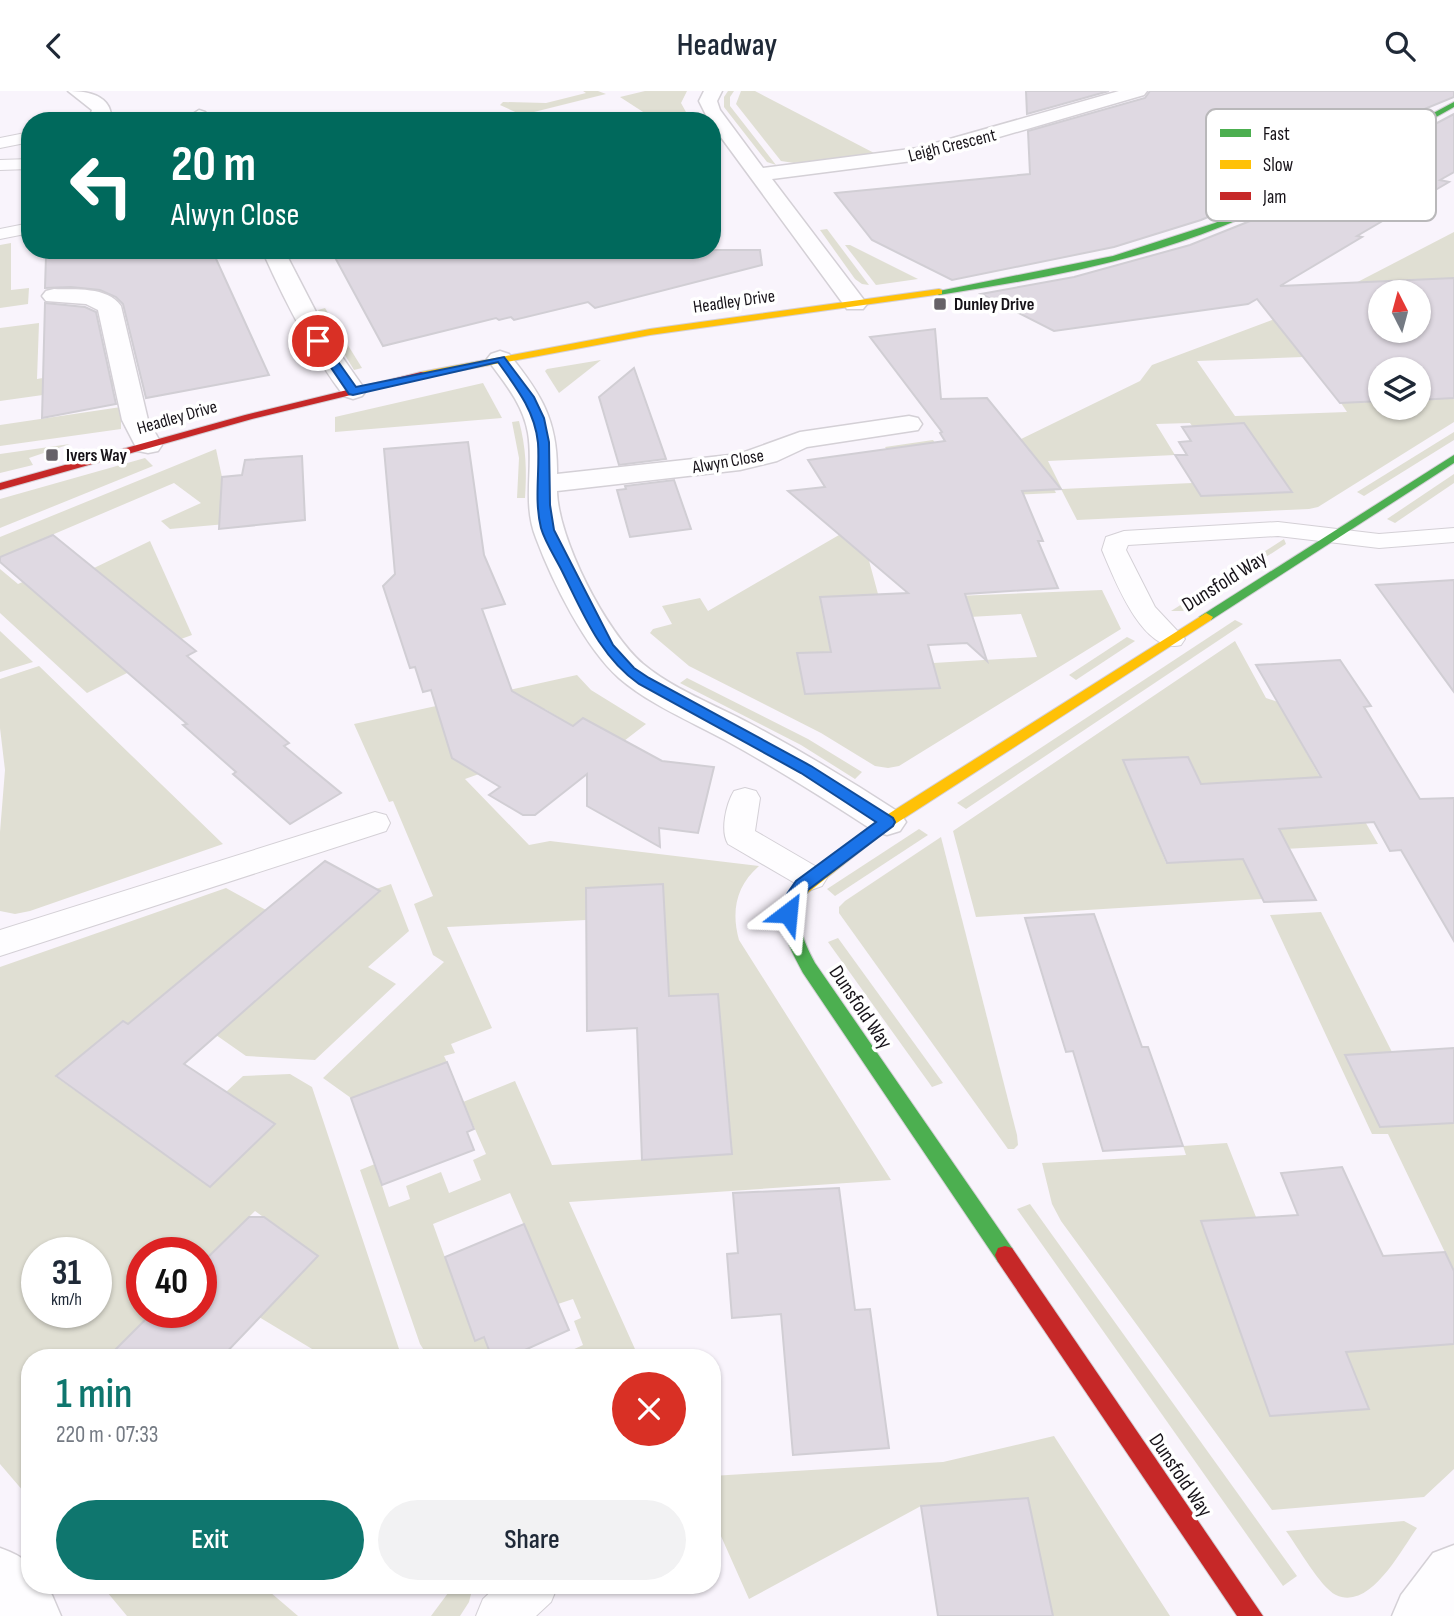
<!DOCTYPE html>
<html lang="en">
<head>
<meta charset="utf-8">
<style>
	:root { --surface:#fff; --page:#f2f2f3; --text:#1f2937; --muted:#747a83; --accent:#0f766e }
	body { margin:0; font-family:"Sofia Sans Condensed",sans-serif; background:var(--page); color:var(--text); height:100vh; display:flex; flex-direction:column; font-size:26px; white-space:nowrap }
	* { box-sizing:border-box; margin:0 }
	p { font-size:23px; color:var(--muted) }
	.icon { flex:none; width:38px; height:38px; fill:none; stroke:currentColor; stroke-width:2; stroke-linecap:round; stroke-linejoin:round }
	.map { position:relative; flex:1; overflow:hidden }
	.panel { position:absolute; left:21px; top:1258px; width:700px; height:245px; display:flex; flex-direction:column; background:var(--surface); border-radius:28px; box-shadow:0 2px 5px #0004 }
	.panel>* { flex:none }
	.hud { position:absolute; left:21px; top:21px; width:700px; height:147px; border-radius:28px; box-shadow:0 2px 5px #0004; background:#00695c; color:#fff; overflow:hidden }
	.needle { width:46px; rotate:354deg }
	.tools { position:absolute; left:1368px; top:189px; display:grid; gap:14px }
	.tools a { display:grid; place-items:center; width:63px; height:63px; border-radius:50%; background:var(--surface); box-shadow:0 2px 5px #0004; font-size:35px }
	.speed { position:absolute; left:21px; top:1146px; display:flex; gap:14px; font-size:35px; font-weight:700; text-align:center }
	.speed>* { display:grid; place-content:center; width:91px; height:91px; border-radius:50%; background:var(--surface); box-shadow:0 2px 5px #0004; line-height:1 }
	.speed small { font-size:18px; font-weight:400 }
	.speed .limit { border:10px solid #d22; background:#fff; color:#111 }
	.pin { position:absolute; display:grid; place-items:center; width:60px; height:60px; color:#fff; margin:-30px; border:4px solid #fff; border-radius:50%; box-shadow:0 2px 7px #0007 }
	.me { position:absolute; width:77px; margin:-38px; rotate:29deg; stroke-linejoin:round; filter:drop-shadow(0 0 5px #0008) }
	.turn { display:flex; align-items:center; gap:24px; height:147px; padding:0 35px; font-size:32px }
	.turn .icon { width:91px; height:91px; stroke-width:2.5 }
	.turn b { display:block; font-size:49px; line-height:60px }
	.round { display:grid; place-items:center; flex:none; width:74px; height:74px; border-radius:37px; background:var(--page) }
	.summary { display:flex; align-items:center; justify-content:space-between; height:119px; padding:0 35px }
	h1 { font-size:42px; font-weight:600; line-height:52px; color:var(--accent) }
	.cta { display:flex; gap:14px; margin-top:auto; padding:14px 35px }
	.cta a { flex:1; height:80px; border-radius:42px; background:var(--accent); color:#fff; font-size:28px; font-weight:600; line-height:80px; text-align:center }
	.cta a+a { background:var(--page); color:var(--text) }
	header { display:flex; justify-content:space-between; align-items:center; height:91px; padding:0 35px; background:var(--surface); font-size:32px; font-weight:600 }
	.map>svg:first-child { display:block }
	.green { fill:#e0dfd3; fill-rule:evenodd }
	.building { fill:#dfd9e2; stroke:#d1ced4; stroke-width:2; fill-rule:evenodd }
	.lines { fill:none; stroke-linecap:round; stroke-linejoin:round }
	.lane-casing { stroke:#d4d0d6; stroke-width:2 }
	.street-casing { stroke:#d4d0d6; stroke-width:3 }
	.fast-casing { stroke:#d4d0d6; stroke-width:2 }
	.slow-casing { stroke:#d4d0d6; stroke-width:2 }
	.jam-casing { stroke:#d4d0d6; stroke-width:2 }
	.lane { fill:#fefdff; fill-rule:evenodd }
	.street { fill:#fefdff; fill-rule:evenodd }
	.fast { fill:#4caf50; fill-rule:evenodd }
	.slow { fill:#ffc107; fill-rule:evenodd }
	.jam { fill:#c62828; fill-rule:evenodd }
	.route { fill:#1a73e8; stroke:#114b97; stroke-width:2 }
	.poi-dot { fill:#666268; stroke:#fff; stroke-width:2.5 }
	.labels { text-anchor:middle; stroke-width:7; stroke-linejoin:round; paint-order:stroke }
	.far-street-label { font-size:18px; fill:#171319; stroke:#fff }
	.far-poi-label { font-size:18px; font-weight:bold; fill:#171319; stroke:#fff; text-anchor:start }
	.street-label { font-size:21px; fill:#171319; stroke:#fff }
	.key { fill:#fff; stroke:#b9b8ba; stroke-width:2 }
	.key-label { font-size:19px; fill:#171319 }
</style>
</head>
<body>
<header><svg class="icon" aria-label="back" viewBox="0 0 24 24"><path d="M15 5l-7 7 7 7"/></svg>Headway<svg class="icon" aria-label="search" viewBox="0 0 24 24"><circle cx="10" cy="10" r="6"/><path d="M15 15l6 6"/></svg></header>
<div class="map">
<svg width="1454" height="1525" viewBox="0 0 1454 1525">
	<rect width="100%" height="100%" fill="#f9f4fc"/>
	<g class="green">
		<polygon points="583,0 598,0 606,3 522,24 500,14 503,11 546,12 586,2"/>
		<polygon points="645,0 687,0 681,12 691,30 657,30 620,6"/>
		<polygon points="734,0 730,6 730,15 776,74 767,71 724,16 724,6 728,0"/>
		<polygon points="741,0 755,0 876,63 794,72 781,70 736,13"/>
		<polygon points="827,138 869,194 862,193 855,188 820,139"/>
		<polygon points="1454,141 1454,187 1346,197"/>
		<polygon points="11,152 11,199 29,197 28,213 0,217 0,154"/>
		<polygon points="845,154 850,154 918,188 876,194"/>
		<polygon points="325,217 362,277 354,279 318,219"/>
		<path d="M1280,226L1384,245L1454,242V331L1318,416L1309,418L1077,429L1061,398H1054L1056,402L861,410L911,393L885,356L933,349L953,376L1017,350L1140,290L1152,274ZM1393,254L1419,278L1443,307L1419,309V317H1381V310L1341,312L1347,321L1235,325L1197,270L1303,266L1298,259ZM1190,332L1206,355L1257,353L1292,401L1201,405L1192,392L1062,398L1048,370L1175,364L1156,333Z"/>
		<polygon points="39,232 37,288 66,283 114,288 114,294 0,310 0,237"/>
		<polygon points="601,269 559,302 545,280 547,278"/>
		<polygon points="483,292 502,327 335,341 335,326"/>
		<polygon points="121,316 121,338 0,355 0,334"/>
		<path d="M519,330C526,356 527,380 525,407H517L519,367L512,331Z"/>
		<polygon points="1454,341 1454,349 1364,405 1357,401"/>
		<polygon points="70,353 29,367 33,374 0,382 0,363"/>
		<polygon points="216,358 222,386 226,433 170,438 161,430 201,412 174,392 0,466 0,446"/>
		<polygon points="145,367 153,375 0,437 0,408"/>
		<polygon points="1454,383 1454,392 1395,432 1387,428"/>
		<polygon points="839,444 864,451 878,503 850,560 797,562 805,603 939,597 933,572 1037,566 1021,523 916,529 882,508 1102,499 1121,538 899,675 888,677 875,675 821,642 689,575 650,542 653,538 672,533 662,515 700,507 708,520"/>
		<polygon points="1284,448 1286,453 1183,520 1171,520"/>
		<polygon points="150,450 192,544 181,548 94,477"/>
		<polygon points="0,478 18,493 48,480 135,578 87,602 0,522"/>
		<polygon points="1235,529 1243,533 966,718 957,712"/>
		<polygon points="0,540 33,571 0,581"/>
		<polygon points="1127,546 1135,550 1076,589 1069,584"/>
		<polygon points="1235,550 1266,607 1278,611 1322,690 1341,689 1378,753 1264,759 1208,706 1188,666 1124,669 1166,772 1242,766 1262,808 976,826 953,740"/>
		<polygon points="39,575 223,753 30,820 15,823 0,820 0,741 5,679 0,637 0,588"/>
		<path d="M577,584L591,599L646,633L624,650L583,627L573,635L545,618L527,631L479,683L465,688L529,754L550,750L759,775C736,795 731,820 739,849L891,1089L569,1111L639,1267H555L583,1254L574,1230L581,1227L573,1208L558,1213L510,1102L433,1133L475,1250L484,1246L492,1267H429L420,1253L360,1079L375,1073L389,1116L410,1108L406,1095L441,1081L449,1102L481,1089L473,1069L486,1063L463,1011L515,990L552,1074L732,1063L718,903L659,906L586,798V829L447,836L492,937L451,953L455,962L444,965L447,971L351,1007L323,987L444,871L433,864L414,813L433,805L393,710L389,711L354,633Z"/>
		<polygon points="687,587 808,648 862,681 855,688 801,654 680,592"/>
		<polygon points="919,738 928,744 835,805 827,798"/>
		<polygon points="941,746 1017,1044 1018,1054 1014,1058 1008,1058 839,822 839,816 845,810"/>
		<polygon points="391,793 409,840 368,876 396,893 315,969 246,965 216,944 380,801 376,798"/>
		<path d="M226,797L266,819L153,949L122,930L56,986L210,1095L226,1001L243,985L290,983L312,996L402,1267H327L259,1226L317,1165L255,1120L201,1173V1162H142V1222H152L107,1267H30V1408L0,1373V876ZM37,1162H96V1222H37Z"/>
		<polygon points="1321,821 1392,961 1346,964 1380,1036 1454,1032 1454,1180 1388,1043 1372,1043 1270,824"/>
		<polygon points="838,847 943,992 932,996 828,851"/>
		<polygon points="1227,1052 1256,1126 1202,1130 1270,1325 1369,1318 1335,1234 1454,1253 1454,1378 1424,1406 1272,1419 1061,1130 1052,1113 1042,1072 1186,1064 1183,1055"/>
		<polygon points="1030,1113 1297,1485 1283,1495 1017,1118"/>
		<polygon points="1054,1345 1170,1525 1053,1525 1028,1407 921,1415 749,1508 712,1425 712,1385 943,1371"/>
		<path d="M1404,1430L1417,1437C1401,1459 1370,1520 1336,1504C1320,1496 1298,1456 1286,1440Z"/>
		<polygon points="454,1494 473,1495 469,1511 460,1525 431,1525"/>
		<polygon points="102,1495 263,1495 298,1525 127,1525"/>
	</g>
	<g class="building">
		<polygon points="1026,0 1109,0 1027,23"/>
		<polygon points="1150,0 1454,0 1454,6 1410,24 1285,93 1201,129 1114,156 952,189 872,149 835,102 1030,83 1028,40 1145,7"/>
		<path d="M1454,23V81L1440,89L1449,91L1357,145L1362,146L1280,195L1454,187V307L1419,309V278H1381V310L1340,312L1257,208L1248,213L1054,240L981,203L1074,186L1190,154L1260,126ZM1381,201H1419V240H1381Z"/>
		<polygon points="88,159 212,159 269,284 146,307 123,213 116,206 100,199 71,196 45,197 46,165"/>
		<polygon points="331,159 760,159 762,174 595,217 588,211 514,229 511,226 499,229 496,227 383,255"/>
		<polygon points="45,212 85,216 96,221 116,313 42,327"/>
		<polygon points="935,238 941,308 987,307 1061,398 1022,400 1043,450 1038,450 1058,497 965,503 987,570 967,552 928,554 940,597 805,603 797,562 831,561 820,506 908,502 788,400 825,396 808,369 945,350 940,342 942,341 870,246"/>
		<polygon points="634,277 666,368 619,374 599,306"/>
		<polygon points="1244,332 1292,401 1201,405 1175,364 1187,364 1179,351 1191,350 1182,336"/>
		<polygon points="468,351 484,464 505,513 482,518 512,600 573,635 583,627 662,670 714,676 698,742 659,737 660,756 587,715 587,683 535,724 523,724 489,704 500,696 452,667 431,599 423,601 415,576 410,577 383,495 395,483 384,358"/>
		<polygon points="302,365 305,429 219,438 222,386 242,384 245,369"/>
		<polygon points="674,389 691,438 630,446 617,399 626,398 625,395"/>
		<polygon points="53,444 196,560 187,565 289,652 284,655 341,702 290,733 233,683 236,681 183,634 187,633 0,471 0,466"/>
		<polygon points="1454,489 1454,601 1376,494"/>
		<polygon points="1340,569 1371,615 1364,616 1420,708 1454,707 1454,850 1401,759 1390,760 1374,731 1279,738 1316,809 1264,811 1243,768 1167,772 1123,669 1188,666 1201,693 1321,686 1256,574"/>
		<polygon points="325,770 380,800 184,973 275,1033 210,1096 56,985 123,930 128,933"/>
		<polygon points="663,793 669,905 718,903 732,1063 642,1069 637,937 587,940 586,797"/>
		<polygon points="1094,823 1142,956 1148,956 1183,1055 1103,1060 1073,960 1066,961 1025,827"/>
		<polygon points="1454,957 1454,1032 1380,1036 1345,964"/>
		<polygon points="447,971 474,1038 467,1041 474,1059 382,1094 351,1007"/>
		<polygon points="1342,1076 1383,1165 1445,1161 1454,1180 1454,1253 1346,1261 1369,1318 1270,1325 1201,1130 1298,1124 1281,1082"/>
		<polygon points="839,1097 855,1219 870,1218 889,1357 793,1364 781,1223 732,1227 727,1163 738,1162 733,1102"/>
		<polygon points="249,1126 264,1126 318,1165 221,1267 107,1267 152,1222 201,1222 201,1173"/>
		<polygon points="524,1133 569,1239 507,1267 492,1267 484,1246 475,1250 445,1166"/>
		<polygon points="1028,1407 1053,1525 938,1525 921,1415"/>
	</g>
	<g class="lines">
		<g class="lane-casing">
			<g id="lane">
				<polygon points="30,41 30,51 0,57 0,47"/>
				<polygon points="30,68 30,78 0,79 0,69"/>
				<polygon points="30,132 30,142 0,148 0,138"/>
				<path d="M1278,431L1379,443L1454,437V451L1379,457L1278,445L1128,454L1126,459L1155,516L1185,548L1181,554C1143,564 1114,487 1102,459L1106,446L1124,440Z"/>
				<path d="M745,697L756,700L760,707L755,740L822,779L827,787L822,795L811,799L800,795L728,753C720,740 726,713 734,700Z"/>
				<polygon points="375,721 386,724 390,732 386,740 0,865 0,839"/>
				<polygon points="498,1494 558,1494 551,1511 536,1525 476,1525 483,1508"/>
			</g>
		</g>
		<g class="street-casing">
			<g id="street">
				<path d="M68,0C85,0 108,3 111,23L106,30H88L92,19Z"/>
				<polygon points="704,0 722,0 717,10 720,19 763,77 918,57 1119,0 1147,0 1144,4 920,69 772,88 867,213 863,218 847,218 712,34 712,30 709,30 699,10"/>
				<polygon points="199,19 205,21 212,30 193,30 190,25"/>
				<path d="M262,159H284L331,250L366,300L362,305L353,308L344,305C310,260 285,211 262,159Z"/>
				<path d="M54,198C75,199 107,195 121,215L148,329L162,354L158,360L148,362L138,360L122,329L98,219L86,213L46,210L42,205L46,200Z"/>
				<path d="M500,260L509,263C541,303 558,329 557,383L739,363L800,341L909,325L918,327L922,333L918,339L807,356L777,370L740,379L557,400C558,448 606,541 643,573C673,598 715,614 749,632C801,660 851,690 900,722L906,731L900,740L887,744L874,740C825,708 776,677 725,649C690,630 649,613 619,587C585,557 552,490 536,447C522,412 534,377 528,342C523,313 504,291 487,268L491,263Z"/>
				<polygon points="1454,1454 1454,1525 1392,1525 1401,1504 1433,1462"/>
				<path d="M0,1457C23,1466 30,1468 30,1494H44L52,1504L61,1525H0Z"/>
			</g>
		</g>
		<g class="fast-casing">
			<g id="fast">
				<path d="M1454,11V16C1378,58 1303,103 1223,135C1132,172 1035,189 939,204L934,201L1113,165L1215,132L1305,91Z"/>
				<polygon points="1454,364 1454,372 1211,529 1201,529 1199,526"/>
				<path d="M799,794L805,796L807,800C793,826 802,848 815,872L1012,1157L1015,1164L1012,1171L1005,1173L998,1171L803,882C786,850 774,830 793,796Z"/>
			</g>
		</g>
		<g class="slow-casing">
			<g id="slow">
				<polygon points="939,198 942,199 942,203 650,244 421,287 416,284 421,281 650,238"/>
				<polygon points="1206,522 1213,526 1211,529 892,735 805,804 793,804 791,800 793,796 882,727"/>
			</g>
		</g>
		<g class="jam-casing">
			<g id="jam">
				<polygon points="421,281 425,282 425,286 252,328 0,399 0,392 245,324"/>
				<polygon points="1005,1155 1012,1157 1263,1525 1237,1525 998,1171 995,1164 998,1157"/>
			</g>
		</g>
		<use href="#lane" class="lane"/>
		<use href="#street" class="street"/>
		<use href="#fast" class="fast"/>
		<use href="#slow" class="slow"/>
		<use href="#jam" class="jam"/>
	</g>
	<path class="route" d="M315,248H322L356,296L504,266L534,306L544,327L549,351L550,414L554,439L613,554L634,577L649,587L811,675L893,727L895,731L893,735L808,799L794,826H783L780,822L787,803L796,790L876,731L801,682L639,593C600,566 583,522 562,480C555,466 545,451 541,437C534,409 540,380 538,352C535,320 516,296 498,271L353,304L349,303L313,250Z"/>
	<g class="poi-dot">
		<rect x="933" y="206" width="14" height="14" rx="3.5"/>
		<rect x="45" y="357" width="14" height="14" rx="3.5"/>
	</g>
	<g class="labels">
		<g class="far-street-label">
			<text transform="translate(952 54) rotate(-14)" y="6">Leigh Crescent</text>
			<text transform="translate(734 210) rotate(-8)" y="6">Headley Drive</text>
			<text transform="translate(177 326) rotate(-16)" y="6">Headley Drive</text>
			<text transform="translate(728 370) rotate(-10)" y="6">Alwyn Close</text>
		</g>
		<g class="far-poi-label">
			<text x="954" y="219">Dunley Drive</text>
			<text x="66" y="370">Ivers Way</text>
		</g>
		<g class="street-label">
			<text transform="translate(1224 490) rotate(-32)" y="7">Dunsfold Way</text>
			<text transform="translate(861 916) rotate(56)" y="7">Dunsfold Way</text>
			<text transform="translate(1181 1384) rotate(56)" y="7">Dunsfold Way</text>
		</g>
	</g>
	<rect x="1206" y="18" width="230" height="112" rx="10" class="key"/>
	<rect x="1220" y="38" width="31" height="8" fill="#4caf50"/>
	<rect x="1220" y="69" width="31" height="9" fill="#ffc107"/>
	<rect x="1220" y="101" width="31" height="8" fill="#c62828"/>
	<g class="key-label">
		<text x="1263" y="49">Fast</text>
		<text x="1263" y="80">Slow</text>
		<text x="1263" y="112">Jam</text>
	</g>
</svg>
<div class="tools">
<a><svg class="needle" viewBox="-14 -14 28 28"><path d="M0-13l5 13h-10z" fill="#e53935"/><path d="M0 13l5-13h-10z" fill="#747a83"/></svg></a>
<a><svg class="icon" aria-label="layers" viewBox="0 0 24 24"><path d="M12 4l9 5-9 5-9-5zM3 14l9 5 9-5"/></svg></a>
</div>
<div class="speed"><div>31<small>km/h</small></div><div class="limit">40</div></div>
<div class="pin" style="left:318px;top:250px;background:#d93025"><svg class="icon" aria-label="arrive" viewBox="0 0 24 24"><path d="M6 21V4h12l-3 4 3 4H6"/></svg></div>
<svg class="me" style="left:788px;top:822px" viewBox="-20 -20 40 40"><path d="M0-17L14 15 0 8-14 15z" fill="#1a73e8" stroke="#fff" stroke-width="4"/></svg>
<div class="hud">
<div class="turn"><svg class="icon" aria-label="left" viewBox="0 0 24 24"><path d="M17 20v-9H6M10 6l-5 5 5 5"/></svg><div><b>20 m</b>Alwyn Close</div></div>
</div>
<section class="panel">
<div class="summary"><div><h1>1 min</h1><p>220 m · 07:33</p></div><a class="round" style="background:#d93025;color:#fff"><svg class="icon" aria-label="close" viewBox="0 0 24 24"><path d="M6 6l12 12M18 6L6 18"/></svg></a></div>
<div class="cta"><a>Exit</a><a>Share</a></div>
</section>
</div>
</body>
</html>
